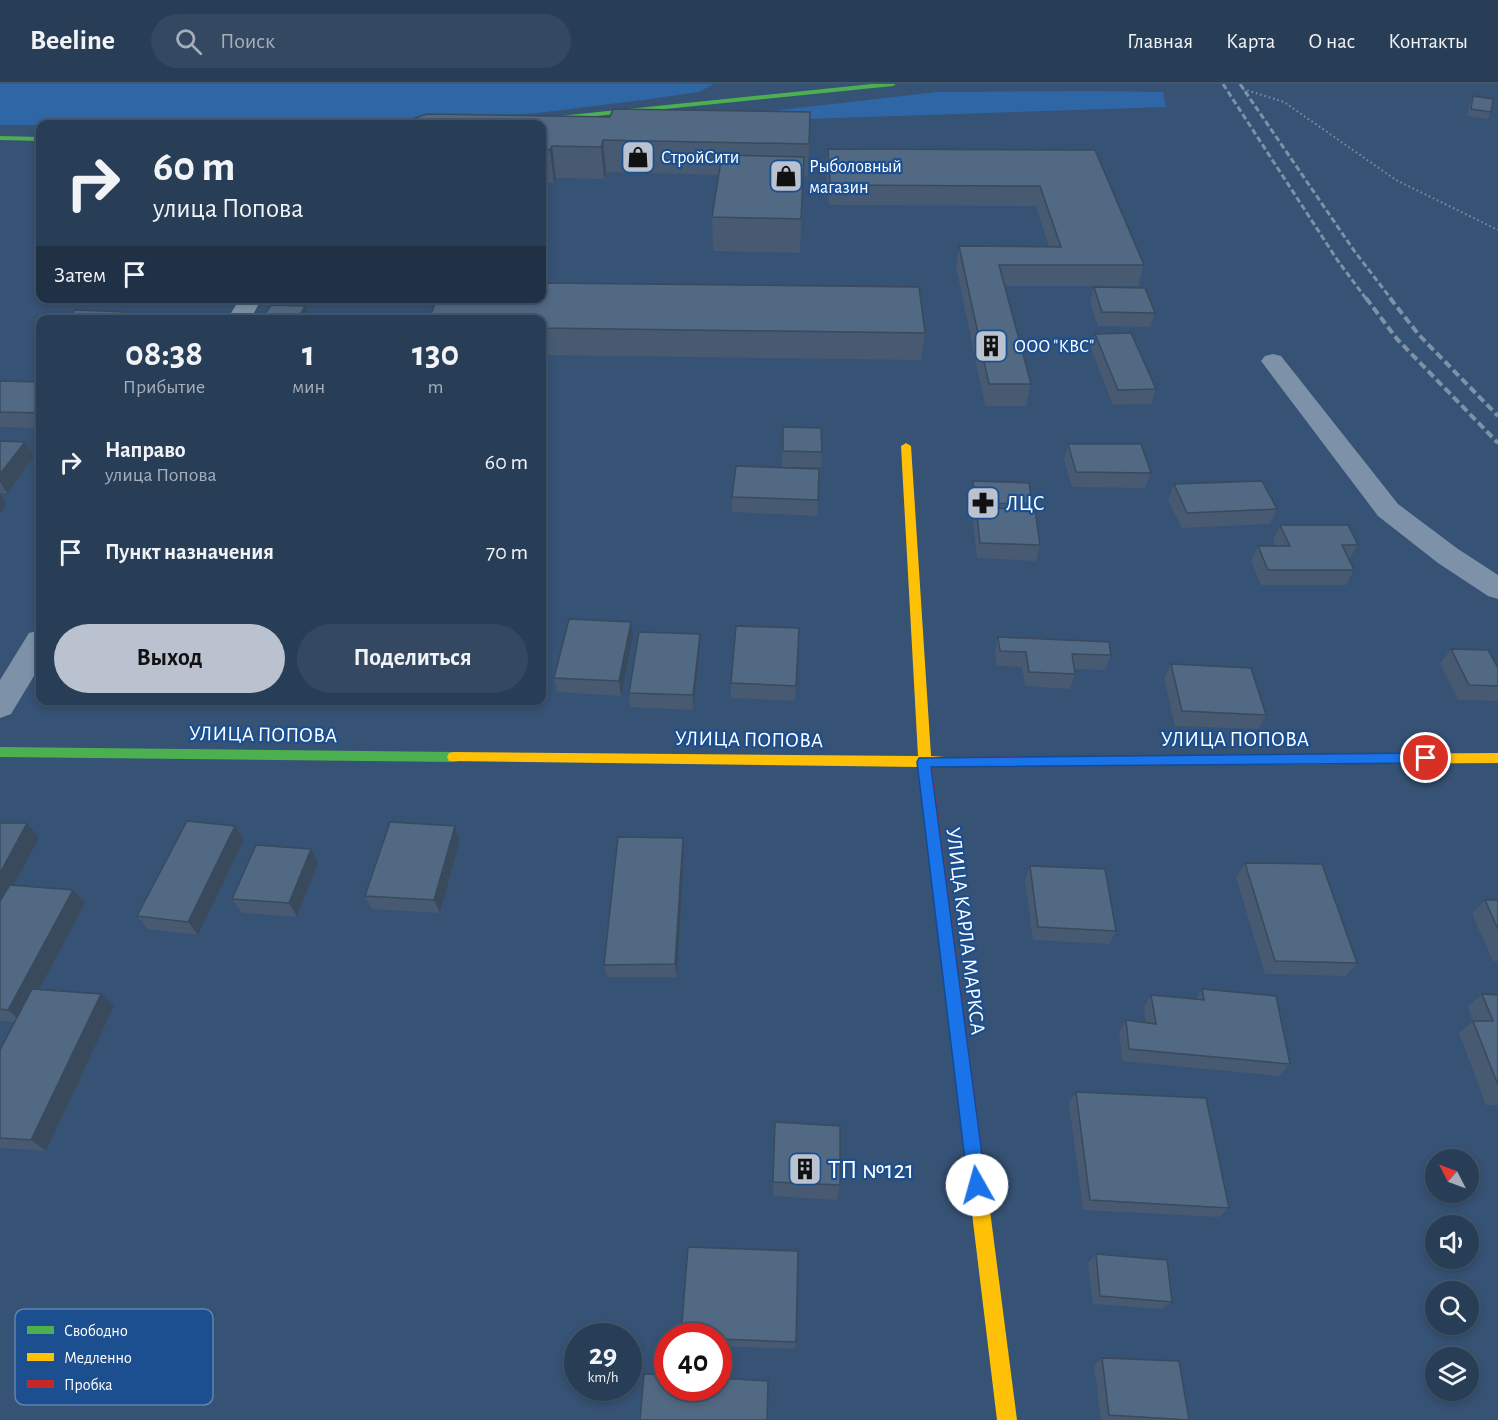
<!DOCTYPE html>
<html lang="ru">
<head>
<meta charset="utf-8">
<style>
	:root { --surface:#283e57; --page:#344961; --text:#f1f3f6; --muted:#a5aeba; --line:#44576d; --accent:#b9c2ce }
	body { margin:0; font-family:"Alegreya Sans",sans-serif; background:var(--page); color:var(--text); height:100vh; display:flex; flex-direction:column; font-size:22px; white-space:nowrap }
	* { box-sizing:border-box; margin:0 }
	p { font-size:20px; color:var(--muted) }
	.icon { flex:none; width:33px; height:33px; fill:none; stroke:currentColor; stroke-width:2; stroke-linecap:round; stroke-linejoin:round }
	.map { position:relative; flex:1; overflow:hidden }
	.details { position:absolute; left:36px; top:231px; width:510px; height:390px; display:flex; flex-direction:column; background:var(--surface); border-radius:12px; box-shadow:0 3px 9px #0003,0 0 0 2px var(--line) }
	.details>* { flex:none }
	.banner { position:absolute; left:36px; top:36px; width:510px; height:183px; border-radius:12px; box-shadow:0 3px 9px #0003,0 0 0 2px var(--line); background:#283e57; color:var(--text); overflow:hidden }
	.needle { width:39px; rotate:312deg }
	.buttons { position:absolute; left:1425px; top:1065px; display:grid; gap:12px }
	.buttons a { display:grid; place-items:center; width:54px; height:54px; border-radius:50%; background:var(--surface); box-shadow:0 3px 9px #0003,0 0 0 2px var(--line); font-size:30px }
	.speed { position:absolute; left:564px; top:1239px; display:flex; gap:12px; font-size:30px; font-weight:700; text-align:center }
	.speed>* { display:grid; place-content:center; width:78px; height:78px; border-radius:50%; background:var(--surface); box-shadow:0 3px 9px #0003,0 0 0 2px var(--line); line-height:1 }
	.speed small { font-size:15px; font-weight:400 }
	.speed .limit { border:9px solid #d22; background:#fff; color:#111 }
	.pin { position:absolute; display:grid; place-items:center; width:51px; height:51px; color:#fff; margin:-26px; border:3px solid #fff; border-radius:50%; box-shadow:0 2px 6px #0007 }
	.me { position:absolute; width:66px; margin:-33px; rotate:353deg; stroke-linejoin:round; filter:drop-shadow(0 0 4px #0008) }
	.turn { display:flex; align-items:center; gap:21px; height:126px; padding:0 18px; font-size:27px }
	.turn .icon { width:78px; height:78px; stroke-width:2.5 }
	.turn b { display:block; font-size:42px; line-height:51px }
	.then { display:flex; align-items:center; height:57px; padding:0 18px; background:#0003; gap:12px; font-size:22px }
	.eta { display:flex; justify-content:space-evenly; align-items:center; height:102px; text-align:center }
	.eta b { font-size:36px; font-weight:600; line-height:42px }
	.cta { display:flex; gap:12px; margin-top:auto; padding:12px 18px }
	.cta a { flex:1; height:69px; border-radius:36px; background:var(--accent); color:#111; font-size:24px; font-weight:600; line-height:69px; text-align:center }
	.cta a+a { background:var(--page); color:var(--text) }
	ul { padding:0; list-style:none }
	li { display:flex; align-items:center; gap:18px; height:90px; padding:0 18px }
	li div { flex:1 }
	li b { display:block; font-size:22px }
	li em { font-style:normal }
	header { display:flex; align-items:center; gap:36px; box-sizing:border-box; height:84px; padding:0 30px; background:var(--surface); border-bottom:2px solid var(--line) }
	header strong { font-size:28px }
	nav { display:flex; gap:33px; margin-inline-start:auto; font-size:21px }
	.search { width:420px; height:54px; background:var(--page); display:flex; align-items:center; gap:15px; box-sizing:border-box; padding:0 21px; border-radius:33px; color:var(--muted); font-size:22px }
	.map>svg:first-child { display:block }
	.green { fill:#2f66a5 }
	.lines { fill:none; stroke-linecap:round; stroke-linejoin:round }
	.path { stroke:#7d92a8; stroke-width:2; stroke-dasharray:1.5 3; stroke-linecap:butt }
	.street { fill:#7d92a8; fill-rule:evenodd }
	.fast { fill:#4caf50; fill-rule:evenodd }
	.slow { fill:#ffc107; fill-rule:evenodd }
	.jam { fill:#c62828; fill-rule:evenodd }
	.rail-far1 { stroke:#7e92a7; stroke-width:3; stroke-dasharray:6 3; stroke-linecap:butt }
	.rail { stroke:#7e92a7; stroke-width:4; stroke-dasharray:8 4; stroke-linecap:butt }
	.wall { fill:#475a72 }
	.shaded-wall { fill:#394a5c }
	.building { fill:#526984; stroke:#394a5c; stroke-width:1.5 }
	.route { fill:#1a73e8; stroke:#114b97; stroke-width:1.5 }
	.labels { text-anchor:middle; stroke-width:4.5; stroke-linejoin:round; paint-order:stroke }
	.far-poi-label { font-size:18px; fill:#fff; stroke:#1b4f8f; text-anchor:start }
	.poi-label { font-size:21px; fill:#fff; stroke:#1b4f8f; text-anchor:start }
	.street-label { font-size:21px; fill:#fff; stroke:#1b4f8f }
	.near-poi-label { font-size:26px; fill:#fff; stroke:#1b4f8f; text-anchor:start }
	.key { fill:#1b4f8f; stroke:#5f84b1; stroke-width:1.5 }
	.key-label { font-size:16px; fill:#fff }
</style>
</head>
<body>
<header>
<strong>Beeline</strong>
<div class="search"><svg class="icon" aria-label="search" viewBox="0 0 24 24"><circle cx="10" cy="10" r="6"/><path d="M15 15l6 6"/></svg>Поиск</div>
<nav><a>Главная</a><a>Карта</a><a>О нас</a><a>Контакты</a></nav>
</header>
<div class="map">
<svg width="1498" height="1336" viewBox="0 0 1498 1336">
	<rect width="100%" height="100%" fill="#365274"/>
	<g class="green">
		<polygon points="0,0 714,0 699,8 643,16 537,29 387,40 0,41"/>
		<polygon points="1095,7 1163,8 1166,23 744,37 745,30 937,8"/>
	</g>
	<g class="lines">
		<polyline class="path" points="1243,5 1284,18 1396,96 1498,146"/>
		<g class="street">
			<polygon points="240,214 262,214 250,236 227,236"/>
			<polygon points="1273,270 1281,272 1398,420 1458,465 1498,491 1498,515 1488,512 1438,479 1378,432 1261,277 1265,272"/>
			<polygon points="40,546 40,582 11,630 0,634 0,596 29,549"/>
		</g>
		<g class="fast">
			<polygon points="872,0 896,0 893,2 517,40 496,40 500,38"/>
			<polygon points="0,52 40,53 40,57 0,56"/>
			<polygon points="0,663 454,668 459,669 461,673 459,677 454,678 0,673"/>
		</g>
		<g class="slow">
			<polygon points="906,359 911,362 931,672 959,674 961,678 959,682 931,683 925,687 919,683 449,677 447,673 449,669 454,668 918,672 901,362"/>
			<polygon points="1498,669 1498,679 1217,681 1212,680 1210,676 1212,672 1217,671"/>
			<polygon points="975,1071 981,1074 984,1080 1017,1336 997,1336 966,1080 969,1074"/>
		</g>
		<g class="jam">
			<polygon points="1217,671 1222,672 1224,676 1222,680 1217,681 954,683 949,682 947,678 949,674 954,673"/>
			<polygon points="925,677 930,678 932,682 984,1080 981,1086 975,1089 969,1086 966,1080 918,682 920,678"/>
		</g>
		<g class="rail-far1">
			<polyline points="1223,0 1338,177 1367,216"/>
			<polyline points="1240,0 1355,168 1392,216"/>
		</g>
		<g class="rail">
			<polyline points="1366,214 1397,255 1498,359"/>
			<polyline points="1390,214 1419,251 1498,332"/>
		</g>
	</g>
	<g class="wall">
		<polygon points="1473,12 1491,28 1488,35 1467,32 1470,18"/>
		<polygon points="810,28 808,93 803,92 800,169 713,167 712,133 719,91 606,88 604,95 556,94 554,99 542,99 542,40 610,33"/>
		<polygon points="828,65 1095,66 1144,181 1138,202 1005,202 1031,300 1026,322 985,322 956,183 959,162 1049,163 1036,122 829,121 826,85"/>
		<polygon points="1094,203 1155,229 1150,243 1098,242 1090,218"/>
		<polygon points="93,214 154,214 152,216"/>
		<polygon points="292,214 377,214 377,216"/>
		<polygon points="542,236 925,249 921,276 542,271"/>
		<polygon points="1095,250 1156,305 1151,320 1113,321 1091,265"/>
		<polygon points="0,297 40,298 40,344 0,343"/>
		<polygon points="783,344 822,368 821,383 782,383"/>
		<polygon points="0,357 34,373 7,409 0,409 7,420 0,430"/>
		<polygon points="1068,360 1151,389 1145,404 1072,403 1064,375"/>
		<polygon points="819,385 817,432 732,428 732,413"/>
		<polygon points="973,397 1032,420 1031,426 1040,461 1036,477 977,474 973,439 974,434 972,434 970,412"/>
		<polygon points="1174,400 1277,425 1270,440 1182,444 1168,416"/>
		<polygon points="1280,441 1358,461 1349,476 1354,486 1346,501 1261,501 1251,477 1258,462 1275,462 1273,456"/>
		<polygon points="799,544 795,617 731,614 731,599"/>
		<polygon points="700,550 700,565 693,626 630,623 629,609"/>
		<polygon points="633,553 621,612 557,608 554,594"/>
		<polygon points="998,553 1111,571 1105,586 1074,585 1075,590 1070,605 1025,602 1022,583 997,582 995,568"/>
		<polygon points="1451,565 1498,584 1498,615 1496,617 1458,616 1440,580"/>
		<polygon points="1171,580 1266,631 1258,645 1175,642 1164,595"/>
		<polygon points="0,739 27,739 39,754 14,801 73,806 85,819 39,906 114,922 46,1067 0,1064 0,966 15,938 0,937"/>
		<polygon points="235,742 244,756 198,851 148,845 137,832"/>
		<polygon points="455,742 460,756 440,829 372,825 365,812"/>
		<polygon points="684,768 677,893 607,893 604,881"/>
		<polygon points="318,779 297,833 242,829 232,815"/>
		<polygon points="1245,779 1357,879 1346,892 1265,890 1236,793"/>
		<polygon points="1030,782 1116,847 1109,860 1033,856 1025,796"/>
		<polygon points="1485,816 1498,816 1498,877 1493,877 1472,830"/>
		<polygon points="1202,905 1290,980 1279,992 1122,977 1119,948 1126,936 1146,938 1144,923 1151,911 1196,915"/>
		<polygon points="1482,910 1498,911 1498,1021 1486,1021 1459,949 1473,937 1468,923"/>
		<polygon points="1076,1008 1229,1124 1219,1133 1083,1126 1069,1019"/>
		<polygon points="775,1038 840,1101 837,1116 773,1112"/>
		<polygon points="1096,1170 1172,1218 1162,1225 1093,1220 1088,1179"/>
		<polygon points="718,1252 796,1258 795,1265 718,1262"/>
		<polygon points="1102,1274 1189,1336 1101,1336 1094,1281"/>
	</g>
	<g class="shaded-wall">
		<polygon points="603,56 606,88 604,95 601,63"/>
		<polygon points="552,62 556,94 554,99 550,66"/>
		<polygon points="305,222 310,236 297,236"/>
		<polygon points="125,228 129,236 119,236"/>
		<polygon points="25,358 34,373 7,409 0,398 0,390"/>
		<polygon points="0,409 7,420 0,430"/>
		<polygon points="631,538 633,553 621,612 619,597"/>
		<polygon points="700,550 700,565 693,626 693,611"/>
		<polygon points="27,739 39,754 0,827 0,789"/>
		<polygon points="235,742 244,756 198,851 188,838"/>
		<polygon points="455,742 460,756 440,829 434,816"/>
		<polygon points="683,754 684,768 677,893 675,880"/>
		<polygon points="311,765 318,779 297,833 289,819"/>
		<polygon points="73,806 85,819 22,938 8,926"/>
		<polygon points="101,910 114,922 46,1067 31,1056"/>
	</g>
	<g class="building">
		<polygon points="1473,12 1493,15 1491,28 1471,25"/>
		<polygon points="613,25 810,28 809,60 603,56 601,63 552,62 550,66 542,66 542,40 397,40 427,30 610,33"/>
		<polygon points="828,65 1095,66 1144,181 999,181 1031,300 989,300 959,162 1061,163 1040,102 830,101"/>
		<polygon points="722,71 804,73 801,135 712,133"/>
		<polygon points="542,199 919,203 925,249 542,244 542,236 429,236 437,214 542,214"/>
		<polygon points="1094,203 1145,204 1155,229 1102,228"/>
		<polygon points="271,221 305,222 297,236 261,236"/>
		<polygon points="75,226 125,228 119,236 66,236"/>
		<polygon points="1131,249 1156,305 1118,306 1095,250"/>
		<polygon points="0,297 40,298 40,329 0,328"/>
		<polygon points="783,343 821,344 822,368 783,367"/>
		<polygon points="0,357 25,358 0,390"/>
		<polygon points="1068,360 1141,360 1151,389 1076,388"/>
		<polygon points="736,382 819,385 818,416 732,413"/>
		<polygon points="973,397 1029,399 1032,420 975,419"/>
		<polygon points="1262,397 1277,425 1187,429 1174,400"/>
		<polygon points="976,423 1035,426 1040,461 980,459"/>
		<polygon points="1280,441 1348,441 1358,461 1342,461 1354,486 1268,486 1258,462 1290,462"/>
		<polygon points="569,535 631,538 619,597 554,594"/>
		<polygon points="736,542 799,544 796,602 731,599"/>
		<polygon points="639,548 700,550 693,611 629,609"/>
		<polygon points="998,553 1109,558 1111,571 1072,570 1075,590 1029,588 1026,568 1000,567"/>
		<polygon points="1451,565 1488,566 1498,584 1498,602 1469,601"/>
		<polygon points="1171,580 1251,584 1266,631 1182,627"/>
		<polygon points="187,737 235,742 188,838 137,832"/>
		<polygon points="390,738 455,742 434,816 365,812"/>
		<polygon points="0,739 27,739 0,789"/>
		<polygon points="618,753 683,754 675,880 604,881"/>
		<polygon points="256,761 311,765 289,819 232,815"/>
		<polygon points="1245,779 1322,780 1357,879 1275,877"/>
		<polygon points="1030,782 1105,785 1116,847 1038,843"/>
		<polygon points="10,801 73,806 8,926 0,925 0,817"/>
		<polygon points="1485,816 1498,816 1498,845"/>
		<polygon points="32,905 101,910 31,1056 0,1054 0,966"/>
		<polygon points="1202,905 1276,912 1290,980 1129,965 1126,936 1156,940 1151,911 1204,916"/>
		<polygon points="1482,910 1498,911 1498,1001 1473,937 1493,937"/>
		<polygon points="1076,1008 1206,1014 1229,1124 1090,1116"/>
		<polygon points="775,1038 840,1042 840,1101 773,1098"/>
		<polygon points="688,1163 798,1167 796,1258 718,1255 718,1252 681,1252"/>
		<polygon points="1096,1170 1167,1176 1172,1218 1100,1212"/>
		<polygon points="1102,1274 1179,1277 1189,1336 1109,1331"/>
		<polygon points="644,1290 668,1291 668,1304 718,1304 718,1294 768,1297 767,1336 640,1336"/>
	</g>
	<polygon class="route" points="1426,669 1433,674 1426,679 931,683 986,1101 983,1107 977,1110 971,1107 968,1101 917,678 919,674"/>
	<defs>
		<g id="shop-square" transform="scale(1.725)"><rect x="-9" y="-9" width="18" height="18" rx="4" fill="#b9c2ce" stroke="#1b4f8f"/><path d="M-5-2.5h2.3a2.7 3.5 0 0 1 5.4 0H5L5.5 6h-11ZM-1.5-2.5h3a1.5 2.3 0 0 0-3 0Z" fill="#111"/></g>
		<g id="building-square" transform="scale(1.725)"><rect x="-9" y="-9" width="18" height="18" rx="4" fill="#b9c2ce" stroke="#1b4f8f"/><path d="M-4-6H4V6H1V3H-1V6H-4ZM-2.5-4.3h1.7v1.8h-1.7ZM.8-4.3h1.7v1.8H.8ZM-2.5-1h1.7V.8h-1.7ZM.8-1h1.7V.8H.8Z" fill="#111"/></g>
		<g id="pharmacy-square" transform="scale(1.725)"><rect x="-9" y="-9" width="18" height="18" rx="4" fill="#b9c2ce" stroke="#1b4f8f"/><path d="M-2-6h4v4h4v4h-4v4h-4v-4h-4v-4h4Z" fill="#111"/></g>
	</defs>
	<g fill-rule="evenodd">
		<use href="#shop-square" x="638" y="73"/>
		<use href="#shop-square" x="786" y="92"/>
		<use href="#building-square" x="991" y="262"/>
		<use href="#pharmacy-square" x="983" y="419"/>
		<use href="#building-square" x="805" y="1085"/>
	</g>
	<g class="labels">
		<g class="far-poi-label">
			<text x="661" y="79">СтройСити</text>
			<text x="809" y="88">Рыболовный<tspan x="809" dy="21">магазин</tspan></text>
			<text x="1014" y="268">ООО "КВС"</text>
		</g>
		<g class="poi-label">
			<text x="1006" y="426">ЛЦС</text>
		</g>
		<g class="street-label">
			<text transform="translate(263 650) rotate(1)" y="7">УЛИЦА ПОПОВА</text>
			<text transform="translate(749 655) rotate(1)" y="7">УЛИЦА ПОПОВА</text>
			<text x="1235" y="662">УЛИЦА ПОПОВА</text>
			<text transform="translate(966 847) rotate(83)" y="7">УЛИЦА КАРЛА МАРКСА</text>
		</g>
		<g class="near-poi-label">
			<text x="828" y="1094">ТП №121</text>
		</g>
	</g>
	<rect x="15" y="1225" width="198" height="96" rx="9" class="key"/>
	<rect x="27" y="1242" width="27" height="8" fill="#4caf50"/>
	<rect x="27" y="1269" width="27" height="8" fill="#ffc107"/>
	<rect x="27" y="1296" width="27" height="8" fill="#c62828"/>
	<g class="key-label">
		<text x="64" y="1252">Свободно</text>
		<text x="64" y="1279">Медленно</text>
		<text x="64" y="1306">Пробка</text>
	</g>
</svg>
<div class="buttons">
<a><svg class="needle" viewBox="-14 -14 28 28"><path d="M0-13l5 13h-10z" fill="#e53935"/><path d="M0 13l5-13h-10z" fill="#a5aeba"/></svg></a>
<a><svg class="icon" aria-label="sound" viewBox="0 0 24 24"><path d="M4 9h4l5-4v14l-5-4H4zM17 9q2 3 0 6"/></svg></a>
<a><svg class="icon" aria-label="search" viewBox="0 0 24 24"><circle cx="10" cy="10" r="6"/><path d="M15 15l6 6"/></svg></a>
<a><svg class="icon" aria-label="layers" viewBox="0 0 24 24"><path d="M12 4l9 5-9 5-9-5zM3 14l9 5 9-5"/></svg></a>
</div>
<div class="speed"><div>29<small>km/h</small></div><div class="limit">40</div></div>
<div class="pin" style="left:1426px;top:674px;background:#d93025"><svg class="icon" aria-label="arrive" viewBox="0 0 24 24"><path d="M6 21V4h12l-3 4 3 4H6"/></svg></div>
<svg class="me" style="left:977px;top:1101px" viewBox="-20 -20 40 40"><circle r="19" fill="#fff"/><path d="M0-13L10 11 0 6-10 11z" fill="#1a73e8"/></svg>
<div class="banner">
<div class="turn"><svg class="icon" aria-label="right" viewBox="0 0 24 24"><path d="M7 20v-9h11M14 6l5 5-5 5"/></svg><div><b>60 m</b>улица Попова</div></div>
<div class="then">Затем<svg class="icon" aria-label="arrive" viewBox="0 0 24 24"><path d="M6 21V4h12l-3 4 3 4H6"/></svg></div>
</div>
<section class="details">
<div class="eta">
<div><b>08:38</b><p>Прибытие</p></div>
<div><b>1</b><p>мин</p></div>
<div><b>130</b><p>m</p></div>
</div>
<ul>
<li><svg class="icon" aria-label="right" viewBox="0 0 24 24"><path d="M7 20v-9h11M14 6l5 5-5 5"/></svg><div><b>Направо</b><p>улица Попова</p></div><em>60 m</em></li>
<li><svg class="icon" aria-label="arrive" viewBox="0 0 24 24"><path d="M6 21V4h12l-3 4 3 4H6"/></svg><div><b>Пункт назначения</b></div><em>70 m</em></li>
</ul>
<div class="cta"><a>Выход</a><a>Поделиться</a></div>
</section>
</div>
</body>
</html>
